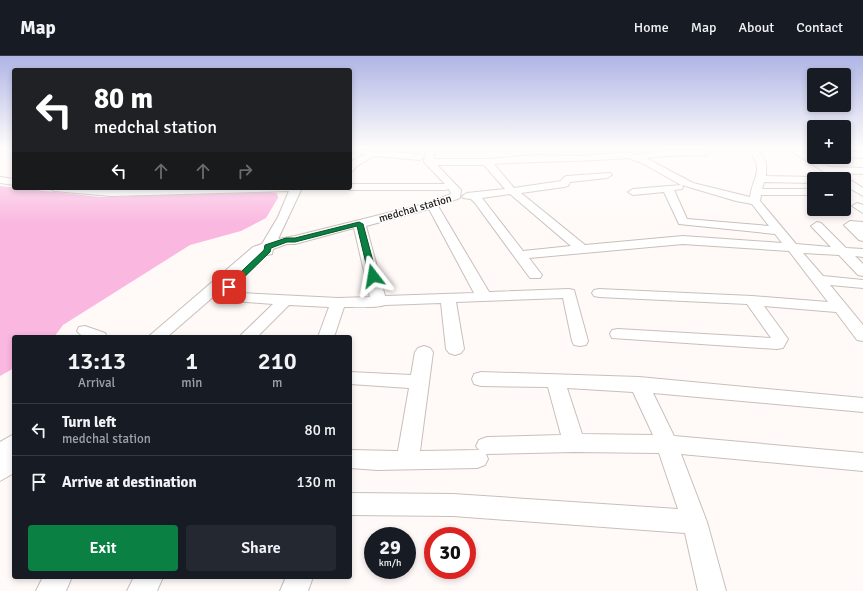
<!DOCTYPE html>
<html lang="en">
<head>
<meta charset="utf-8">
<style>
	:root { --surface:#171b24; --page:#242831; --text:#f1f3f6; --muted:#9ea1a6; --line:#363941; --accent:#0b8043 }
	body { margin:0; font-family:Signika,sans-serif; background:var(--page); color:var(--text); height:100vh; display:flex; flex-direction:column; font-size:15px; white-space:nowrap }
	* { box-sizing:border-box; margin:0 }
	p { font-size:13px; color:var(--muted) }
	.icon { flex:none; width:22px; height:22px; fill:none; stroke:currentColor; stroke-width:2; stroke-linecap:round; stroke-linejoin:round }
	.map { position:relative; flex:1; overflow:hidden }
	.sheet { position:absolute; left:12px; top:279px; width:340px; height:244px; display:flex; flex-direction:column; background:var(--surface); border-radius:4px; box-shadow:0 2px 6px #0003 }
	.sheet>* { flex:none }
	.guide { position:absolute; left:12px; top:12px; width:340px; height:122px; border-radius:4px; box-shadow:0 2px 6px #0003; background:#202124; color:#fff; overflow:hidden }
	.controls { position:absolute; left:807px; top:12px; display:grid; gap:8px }
	.controls a { display:grid; place-items:center; width:44px; height:44px; border-radius:4px; background:var(--surface); box-shadow:0 2px 6px #0003; font-size:20px }
	.speed { position:absolute; left:364px; top:471px; display:flex; gap:8px; font-size:20px; font-weight:700; text-align:center }
	.speed>* { display:grid; place-content:center; width:52px; height:52px; border-radius:50%; background:var(--surface); box-shadow:0 2px 6px #0003; line-height:1 }
	.speed small { font-size:10px; font-weight:400 }
	.speed .limit { border:6px solid #d22; background:#fff; color:#111 }
	.pin { position:absolute; display:grid; place-items:center; width:34px; height:34px; color:#fff; margin:-17px; border-radius:8px; box-shadow:0 2px 6px #0006 }
	.me { position:absolute; width:44px; margin:-22px; rotate:346deg; stroke-linejoin:round; filter:drop-shadow(0 0 3px #0008) }
	.turn { display:flex; align-items:center; gap:14px; height:84px; padding:0 16px; font-size:18px }
	.turn .icon { width:52px; height:52px; stroke-width:2.5 }
	.turn b { display:block; font-size:28px; line-height:34px }
	.lanes { display:flex; align-items:center; height:38px; padding:0 16px; background:#0003; justify-content:center; gap:20px; direction:ltr }
	.lanes .off { opacity:.35 }
	.eta { display:flex; justify-content:space-evenly; align-items:center; height:68px; text-align:center }
	.eta b { font-size:24px; font-weight:600; line-height:28px }
	.button { display:flex; gap:8px; margin-top:auto; padding:8px 16px }
	.button a { flex:1; height:46px; border-radius:4px; background:var(--accent); color:#fff; font-size:16px; font-weight:600; line-height:46px; text-align:center }
	.button a+a { background:var(--page); color:var(--text) }
	ul { padding:0; list-style:none }
	li { display:flex; align-items:center; gap:12px; height:52px; padding:0 16px; border-top:1px solid var(--line) }
	li div { flex:1 }
	li b { display:block; font-size:15px }
	li em { font-style:normal }
	header { display:flex; align-items:center; gap:24px; box-sizing:border-box; height:56px; padding:0 20px; background:var(--surface); border-bottom:1px solid var(--line) }
	header strong { font-size:19px }
	nav { display:flex; gap:22px; margin-inline-start:auto; font-size:14px }
	.map>svg:first-child { display:block }
	.water { fill:#fab7e0 }
	.lines { fill:none; stroke-linecap:round; stroke-linejoin:round }
	.minor-casing { stroke:#c9bfb9; stroke-width:2 }
	.minor { fill:#fff; fill-rule:evenodd }
	.route { fill:#0b8043; stroke:#07532c }
	.labels { text-anchor:middle; stroke-width:3; stroke-linejoin:round; paint-order:stroke }
	.street-label { font-size:11px; fill:#1d1917; stroke:#fff }
</style>
</head>
<body>
<header>
<strong>Map</strong>
<nav><a>Home</a><a>Map</a><a>About</a><a>Contact</a></nav>
</header>
<div class="map">
<svg width="863" height="535" viewBox="0 0 863 535">
	<rect width="100%" height="100%" fill="#fffaf8"/>
	<polygon class="water" points="0,130 100,141 270,136 277,137 278,142 266,162 241,175 190,189 63,269 54,281 14,281 14,312 0,320"/>
	<g class="lines">
		<g class="minor-casing">
			<g id="minor">
				<polygon points="350,93 420,98 424,101 420,104 374,100 357,110 353,115 350,116 350,106 365,98 350,96"/>
				<path d="M426,93H434V103H487L537,99L582,100L629,96L636,99L666,94H704L707,95V99L666,100L646,102L693,127L750,141C753,119 765,116 749,93H757L766,107V120L814,121L818,123H814V127L764,126L762,133H814V139H761L760,145L796,188L831,191L811,170L817,166L821,167L846,192L863,193V201L855,200L863,208V220L858,219L839,199L803,197L823,220L863,224V232L830,229L863,269V285L857,284L836,256L764,250L788,283L783,292L777,293L612,282L610,278L612,274L618,273L771,282L747,248L599,241L594,240L592,237L594,234L599,233L752,240L828,246L789,195L683,188L529,202L542,219L540,222H530L475,147L471,143L463,142L462,140L467,137L505,133L484,109H437L461,134L460,142L438,150L489,236L569,233L574,234L588,285L586,289L580,290L574,289L572,285L563,242L456,246L464,293L461,297L455,299L449,297L446,293L441,247L385,249C378,252 354,251 344,251L334,281H318L329,251L289,249L257,281H239L273,248L220,244L213,241L167,281H148L253,191L262,188L278,161L289,135L111,140L54,135L49,132L111,134L302,132L278,183L295,180L428,147L451,138L449,133L445,134H350L346,132H350V128H445L424,106ZM628,102L642,107L681,129L633,133L628,136L633,139L664,136L679,168L775,178L782,187L683,180L585,189L521,137L564,131L568,130L570,126L607,122L612,119L610,117L567,120L564,121L561,125L514,132L494,108C539,105 583,106 628,102ZM682,129L736,145L752,148L769,170L687,163L674,134L682,133L683,131ZM510,138L571,190L523,195L482,142ZM429,153L474,237L385,240L366,170ZM354,172L370,241L338,242L219,236L262,197L267,199L272,198L273,193L287,188H295Z"/>
				<polygon points="788,93 798,93 829,111 863,112 863,118 839,117 863,132 863,140 844,129 844,123 835,123"/>
				<polygon points="844,96 863,96 863,102 841,101 844,101"/>
				<polygon points="0,121 14,123 14,129 0,127"/>
				<polygon points="857,147 863,149 863,157 852,150"/>
				<polygon points="850,165 863,166 863,185 859,184 844,169"/>
				<path d="M85,270L105,277L107,281C97,281 83,284 77,275L79,271Z"/>
				<path d="M424,290L430,292L433,296L420,395L479,394L476,390L479,384L487,381L561,379L548,331L481,330L474,328L472,323L474,318L481,316L639,321L863,342V356L653,337L674,380L863,397V415L681,398L707,466L726,535H698L685,477L453,460L350,459V437L453,438L678,453L659,397L574,396L486,398L488,403L485,409L477,412L377,414L350,412V394L398,395L409,332L350,328V316L411,319L415,296L418,292ZM567,332L633,336L653,379L582,378Z"/>
				<polygon points="14,378 14,417 0,425 0,386"/>
				<polygon points="43,521 71,521 71,523 66,535 36,535"/>
				<polygon points="134,521 163,521 157,535 127,535"/>
				<polygon points="286,521 313,521 308,535 280,535"/>
			</g>
		</g>
		<use href="#minor" class="minor"/>
	</g>
	<linearGradient id="sky" x2="0" y2="1"><stop stop-color="#afb5e5"/><stop offset="0.55" stop-color="#fffdfc"/><stop offset="1" stop-color="#fffdfc" stop-opacity="0"/></linearGradient>
	<rect width="863" height="168" fill="url(#sky)"/>
	<polygon class="route" points="359,166 363,168 377,220 375,222 369,220 357,170 295,186 287,186 271,192 270,196 232,233 229,234 225,231 264,194 265,189 286,182 295,182"/>
	<g class="labels">
		<g class="street-label">
			<text transform="translate(415 152) rotate(-16)" y="4">medchal station</text>
		</g>
	</g>
</svg>
<div class="controls">
<a><svg class="icon" aria-label="layers" viewBox="0 0 24 24"><path d="M12 4l9 5-9 5-9-5zM3 14l9 5 9-5"/></svg></a>
<a>+</a>
<a>−</a>
</div>
<div class="speed"><div>29<small>km/h</small></div><div class="limit">30</div></div>
<div class="pin" style="left:229px;top:231px;background:#d93025"><svg class="icon" aria-label="arrive" viewBox="0 0 24 24"><path d="M6 21V4h12l-3 4 3 4H6"/></svg></div>
<svg class="me" style="left:373px;top:220px" viewBox="-20 -20 40 40"><path d="M0-17L14 15 0 8-14 15z" fill="#0b8043" stroke="#fff" stroke-width="4"/></svg>
<div class="guide">
<div class="turn"><svg class="icon" aria-label="left" viewBox="0 0 24 24"><path d="M17 20v-9H6M10 6l-5 5 5 5"/></svg><div><b>80 m</b>medchal station</div></div>
<div class="lanes"><svg class="icon" aria-label="left" viewBox="0 0 24 24"><path d="M17 20v-9H6M10 6l-5 5 5 5"/></svg><svg class="icon off" aria-label="ahead" viewBox="0 0 24 24"><path d="M12 20V5M6 11l6-6 6 6"/></svg><svg class="icon off" aria-label="ahead" viewBox="0 0 24 24"><path d="M12 20V5M6 11l6-6 6 6"/></svg><svg class="icon off" aria-label="right" viewBox="0 0 24 24"><path d="M7 20v-9h11M14 6l5 5-5 5"/></svg></div>
</div>
<section class="sheet">
<div class="eta">
<div><b>13:13</b><p>Arrival</p></div>
<div><b>1</b><p>min</p></div>
<div><b>210</b><p>m</p></div>
</div>
<ul>
<li><svg class="icon" aria-label="left" viewBox="0 0 24 24"><path d="M17 20v-9H6M10 6l-5 5 5 5"/></svg><div><b>Turn left</b><p>medchal station</p></div><em>80 m</em></li>
<li><svg class="icon" aria-label="arrive" viewBox="0 0 24 24"><path d="M6 21V4h12l-3 4 3 4H6"/></svg><div><b>Arrive at destination</b></div><em>130 m</em></li>
</ul>
<div class="button"><a>Exit</a><a>Share</a></div>
</section>
</div>
</body>
</html>
